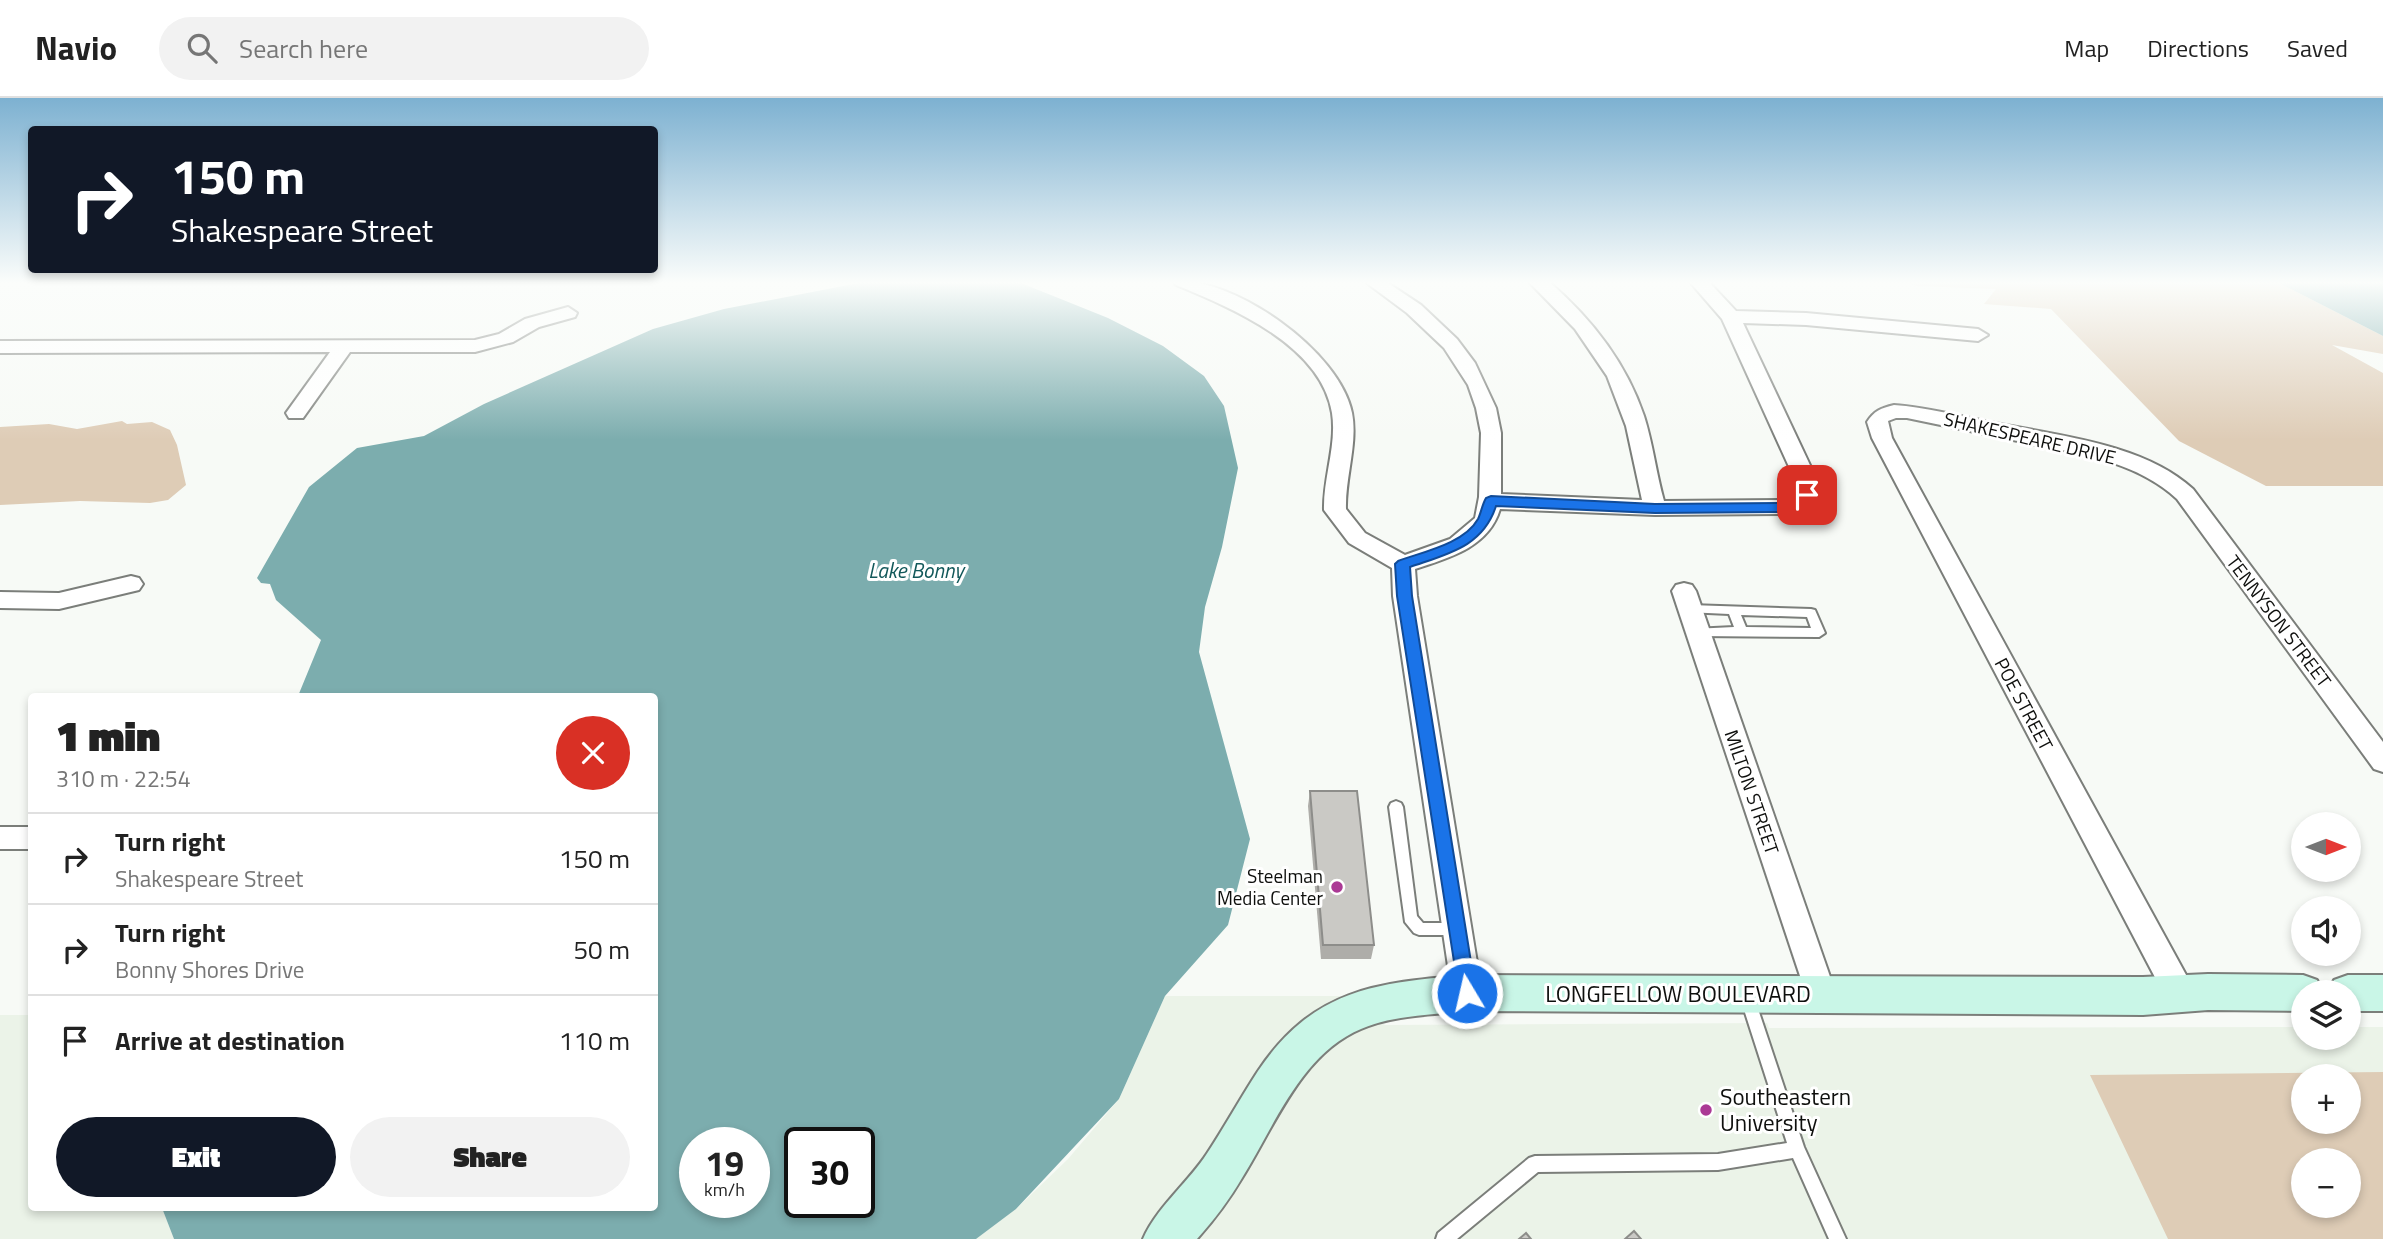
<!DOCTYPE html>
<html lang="en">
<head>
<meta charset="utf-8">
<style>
	:root { --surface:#fff; --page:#f2f2f2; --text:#222; --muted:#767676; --line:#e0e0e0; --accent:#111827 }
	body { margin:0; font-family:"Titillium Web",sans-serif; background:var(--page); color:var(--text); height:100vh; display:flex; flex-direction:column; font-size:26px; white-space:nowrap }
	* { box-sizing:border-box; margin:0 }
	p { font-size:23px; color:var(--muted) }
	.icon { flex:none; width:38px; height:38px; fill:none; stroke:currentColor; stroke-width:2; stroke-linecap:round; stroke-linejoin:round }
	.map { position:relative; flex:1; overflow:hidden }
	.drawer { position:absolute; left:28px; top:595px; width:630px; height:518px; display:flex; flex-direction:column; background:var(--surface); border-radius:7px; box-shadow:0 4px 10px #0003 }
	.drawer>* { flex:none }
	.top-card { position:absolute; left:28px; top:28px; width:630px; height:147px; border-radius:7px; box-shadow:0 4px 10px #0003; background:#111827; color:#fff; overflow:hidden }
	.needle { width:46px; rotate:90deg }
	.tools { position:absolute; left:2291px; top:714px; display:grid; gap:14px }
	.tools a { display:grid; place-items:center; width:70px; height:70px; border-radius:50%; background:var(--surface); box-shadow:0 4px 10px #0003; font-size:35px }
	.speed { position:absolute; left:679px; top:1029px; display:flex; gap:14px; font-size:35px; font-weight:700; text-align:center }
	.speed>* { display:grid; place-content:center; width:91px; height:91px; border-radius:50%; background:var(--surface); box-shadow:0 4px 10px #0003; line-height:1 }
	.speed small { font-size:18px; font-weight:400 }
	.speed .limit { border:4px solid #111; border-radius:10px; background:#fff; color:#111 }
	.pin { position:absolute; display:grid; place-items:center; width:60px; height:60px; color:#fff; margin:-30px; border-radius:14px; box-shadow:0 4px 10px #0006 }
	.me { position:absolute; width:77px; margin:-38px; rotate:351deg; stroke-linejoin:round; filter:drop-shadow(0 0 5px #0008) }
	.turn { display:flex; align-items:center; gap:24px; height:147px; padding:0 28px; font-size:32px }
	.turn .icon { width:91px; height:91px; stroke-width:2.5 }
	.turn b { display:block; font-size:49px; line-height:60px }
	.round { display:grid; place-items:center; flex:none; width:74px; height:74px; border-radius:37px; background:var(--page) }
	.overview { display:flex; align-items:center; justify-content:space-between; height:119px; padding:0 28px }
	h1 { font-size:42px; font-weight:800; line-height:52px }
	.primary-button { display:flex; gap:14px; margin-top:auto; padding:14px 28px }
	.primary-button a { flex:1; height:80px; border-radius:42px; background:var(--accent); color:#fff; font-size:28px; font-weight:800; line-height:80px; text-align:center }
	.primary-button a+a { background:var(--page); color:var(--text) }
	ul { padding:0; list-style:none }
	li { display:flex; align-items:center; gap:21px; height:91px; padding:0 28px; border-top:2px solid var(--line) }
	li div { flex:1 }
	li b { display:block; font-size:26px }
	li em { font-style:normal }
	header { display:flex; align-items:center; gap:42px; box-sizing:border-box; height:98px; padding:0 35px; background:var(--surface); border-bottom:2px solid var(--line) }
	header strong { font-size:33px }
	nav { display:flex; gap:38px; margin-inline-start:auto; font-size:24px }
	.search { width:490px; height:63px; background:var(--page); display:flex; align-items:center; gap:18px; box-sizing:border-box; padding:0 24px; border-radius:38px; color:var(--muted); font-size:26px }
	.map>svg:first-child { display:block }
	.built { fill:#ebf3e8; fill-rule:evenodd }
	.green { fill:#deccb6; fill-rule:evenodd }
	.water { fill:#7cadae; fill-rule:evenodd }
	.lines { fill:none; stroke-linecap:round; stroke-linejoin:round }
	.lane-casing { stroke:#7b7e7a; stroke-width:4 }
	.street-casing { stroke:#7b7e7a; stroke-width:4 }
	.secondary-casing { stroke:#7b7e7a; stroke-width:4 }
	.lane { fill:#fff; fill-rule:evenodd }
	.street { fill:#fff; fill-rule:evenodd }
	.secondary { fill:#c9f6e7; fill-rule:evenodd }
	.wall { fill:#aeada9 }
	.building { fill:#cac9c5; stroke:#8d8d8a; stroke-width:2 }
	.route { fill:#1a73e8; stroke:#114b97; stroke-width:2 }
	.poi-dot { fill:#ab3995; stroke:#fff; stroke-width:2.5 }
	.labels { text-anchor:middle; stroke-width:6; stroke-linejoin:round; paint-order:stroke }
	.street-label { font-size:19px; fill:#0e0f0d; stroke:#fff }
	.poi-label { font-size:19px; fill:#0e0f0d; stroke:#fff; text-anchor:end }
	.water-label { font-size:21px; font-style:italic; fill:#12585a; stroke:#fff }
	.near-street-label { font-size:23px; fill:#0e0f0d; stroke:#fff }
	.near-poi-label { font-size:23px; fill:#0e0f0d; stroke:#fff; text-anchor:start }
</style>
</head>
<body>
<header>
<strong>Navio</strong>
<div class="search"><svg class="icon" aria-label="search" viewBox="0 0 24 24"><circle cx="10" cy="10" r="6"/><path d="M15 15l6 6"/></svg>Search here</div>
<nav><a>Map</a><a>Directions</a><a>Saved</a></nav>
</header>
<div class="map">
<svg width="2383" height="1141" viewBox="0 0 2383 1141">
	<rect width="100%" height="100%" fill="#f7faf6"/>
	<g class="built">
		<path d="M1165,898H1340L1385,927L1767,925L1769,930L2303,929V940H2348L2349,929H2383V1141H976L1016,1111L1068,1061L1119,1001ZM2303,978H2348V1024H2303ZM2303,1062H2348V1108H2303Z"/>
		<polygon points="0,917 31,917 32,1110 162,1110 174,1141 0,1141"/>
	</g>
	<g class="green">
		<polygon points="1901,183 2275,183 2383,238 2383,256 2332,247 2383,275 2383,388 2266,388 2179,343 2051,211 1984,206 1996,191 1917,188"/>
		<polygon points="122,323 127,326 152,324 170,332 177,347 186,387 168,402 150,405 80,403 0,407 0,329 49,326 77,331"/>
		<path d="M2383,974V1141H2168L2090,977ZM2348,978V1024H2303V978ZM2303,1062H2348V1108H2303Z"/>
	</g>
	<g class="water">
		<path d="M869,183H1016L1108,220L1163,248L1204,278L1224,308L1238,370L1222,449L1205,509L1199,554L1250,741L1228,827L1165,898L1119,1001L1016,1111L976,1141H174L162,1110H654V598H298L321,542L276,502L270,486L261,485L257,480L309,389L357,350L424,338L484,306L653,231L724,211ZM695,1045H754V1104H695ZM800,1045H859V1104H800Z"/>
		<polygon points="2275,183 2383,184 2383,238"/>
	</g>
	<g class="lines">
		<g class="lane-casing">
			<g id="lane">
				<path d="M1690,507L1811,511L1815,512L1825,535L1819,539L1697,538L1691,534L1693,531L1734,529L1729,516L1686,514L1684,511L1686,508ZM1741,517L1807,519L1811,530L1746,529Z"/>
				<polygon points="1396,703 1401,705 1403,709 1417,818 1423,825 1456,825 1461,827 1463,831 1461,835 1456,837 1419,837 1414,835 1405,824 1389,709 1391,705"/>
				<polygon points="1747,892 1752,894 1754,899 1804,1049 1846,1141 1829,1141 1793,1060 1718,1072 1538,1074 1457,1141 1436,1141 1438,1135 1529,1060 1535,1058 1718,1056 1787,1045 1740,899 1742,894"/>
			</g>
		</g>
		<g class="street-casing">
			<g id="street">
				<path d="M1173,183C1233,178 1340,253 1352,315C1358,346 1345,379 1346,411L1365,435L1405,457L1450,441L1475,420L1479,399L1481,335L1476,310L1468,287L1444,250L1407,215L1364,183H1385L1421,207L1457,241L1475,265L1496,310L1501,335V396L1642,402L1626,328L1607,278L1575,231L1528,183H1548C1590,219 1626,264 1644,318C1653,346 1656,375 1664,403L1782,402L1796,394L1795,382L1722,221L1689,183H1708L1736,213L1806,215L1978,231L1988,237L1978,243L1806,227L1743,225L1817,382L1818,397L1815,402L1786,416L1655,417L1500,411C1489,449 1449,460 1415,471L1417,498L1482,895L1478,905L1467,909L1456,905L1452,895L1393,498L1392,470L1349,445L1324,412C1323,380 1337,347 1332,315C1321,247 1232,210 1176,187Z"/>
				<polygon points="568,209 577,215 575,219 539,229 513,244 475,254 350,254 303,320 289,320 286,315 330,254 0,255 0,243 475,242 499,236 525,221"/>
				<path d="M1894,307C1926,309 1958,318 1990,324C2054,337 2143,345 2193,391L2383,644V674L2374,671L2177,401C2135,362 2073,354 2018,343C1981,335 1944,328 1907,320H1896L1888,323L1892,340L2191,886L2195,896L2191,906L2180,910L2169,906L1872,340L1867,324C1874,313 1881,310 1894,307Z"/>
				<polygon points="131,478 139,480 143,486 139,492 59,511 0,510 0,494 59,495"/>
				<polygon points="1684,485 1692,487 1696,493 1836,896 1832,906 1821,910 1810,906 1806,896 1672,493 1676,487"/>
				<rect x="0" y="729" width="32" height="22"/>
			</g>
		</g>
		<g class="secondary-casing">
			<g id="secondary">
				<path d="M2208,876L2303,877L2317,882L2323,894H2303V913L2208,912L2143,917L1467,913C1432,917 1393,917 1361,931C1301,956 1274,1029 1242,1080C1229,1102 1214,1122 1197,1141H1143C1156,1111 1185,1087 1204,1060C1223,1032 1239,1002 1258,973C1313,891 1375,885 1467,877L2143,879Z"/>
				<polygon points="2348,877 2383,877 2383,913 2348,913 2348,894 2328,894 2334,882"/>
			</g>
		</g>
		<use href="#lane" class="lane"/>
		<use href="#street" class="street"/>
		<use href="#secondary" class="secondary"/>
	</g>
	<polygon class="wall" points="1310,693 1374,847 1371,861 1321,861 1308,708"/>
	<g class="building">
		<polygon points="1310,693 1357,693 1374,847 1323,847"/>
		<polygon points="1634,1133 1641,1141 1625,1141"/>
		<polygon points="1526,1135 1531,1141 1519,1141"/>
	</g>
	<linearGradient id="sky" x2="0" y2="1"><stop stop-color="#7db1d1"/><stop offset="0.54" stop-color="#fbfdfb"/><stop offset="1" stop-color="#fbfdfb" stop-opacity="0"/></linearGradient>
	<rect width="2383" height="342" fill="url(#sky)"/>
	<path class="route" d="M1807,392L1814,397L1812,400L1786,414L1655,415L1496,408C1483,449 1447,456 1410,469L1412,498L1476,895L1474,902L1467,904L1460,902L1397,498L1395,466L1398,463C1422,454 1464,446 1478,421C1481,415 1482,407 1486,400L1491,398L1655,406L1783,405Z"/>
	<g class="poi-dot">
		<circle cx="1337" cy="789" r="7"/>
		<circle cx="1706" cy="1012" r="7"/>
	</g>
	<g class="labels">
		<g class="street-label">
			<text transform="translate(2030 340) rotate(13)" y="7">SHAKESPEARE DRIVE</text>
			<text transform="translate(2279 523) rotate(53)" y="7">TENNYSON STREET</text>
			<text transform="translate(2024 606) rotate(62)" y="7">POE STREET</text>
			<text transform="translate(1752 694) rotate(71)" y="7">MILTON STREET</text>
		</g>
		<g class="poi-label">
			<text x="1323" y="785">Steelman<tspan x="1323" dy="22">Media Center</tspan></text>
		</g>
		<g class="water-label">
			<text x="916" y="480">Lake Bonny</text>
		</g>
		<g class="near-street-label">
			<text x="1678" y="904">LONGFELLOW BOULEVARD</text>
		</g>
		<g class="near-poi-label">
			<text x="1720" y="1007">Southeastern<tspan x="1720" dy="26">University</tspan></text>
		</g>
	</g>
</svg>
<div class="tools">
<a><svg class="needle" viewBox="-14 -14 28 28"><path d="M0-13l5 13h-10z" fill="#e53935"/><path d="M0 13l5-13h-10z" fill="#767676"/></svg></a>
<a><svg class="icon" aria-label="sound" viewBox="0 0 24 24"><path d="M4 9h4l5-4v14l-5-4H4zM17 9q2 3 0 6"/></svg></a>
<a><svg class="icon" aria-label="layers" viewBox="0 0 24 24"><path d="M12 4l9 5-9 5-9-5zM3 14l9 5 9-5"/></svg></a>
<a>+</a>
<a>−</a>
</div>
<div class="speed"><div>19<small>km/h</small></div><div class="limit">30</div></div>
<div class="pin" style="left:1807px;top:397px;background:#d93025"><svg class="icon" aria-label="arrive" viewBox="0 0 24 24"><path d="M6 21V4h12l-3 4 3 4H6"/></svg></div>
<svg class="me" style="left:1467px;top:895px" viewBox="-20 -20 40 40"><circle r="17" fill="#1a73e8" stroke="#fff" stroke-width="3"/><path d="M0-11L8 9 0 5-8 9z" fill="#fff"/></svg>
<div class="top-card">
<div class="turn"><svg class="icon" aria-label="right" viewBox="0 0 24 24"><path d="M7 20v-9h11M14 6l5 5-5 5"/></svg><div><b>150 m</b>Shakespeare Street</div></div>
</div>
<section class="drawer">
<div class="overview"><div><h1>1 min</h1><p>310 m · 22:54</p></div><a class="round" style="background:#d93025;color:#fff"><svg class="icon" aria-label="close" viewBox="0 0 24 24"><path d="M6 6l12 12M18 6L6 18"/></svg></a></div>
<ul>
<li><svg class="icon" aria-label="right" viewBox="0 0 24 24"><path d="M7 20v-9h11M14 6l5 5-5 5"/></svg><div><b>Turn right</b><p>Shakespeare Street</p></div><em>150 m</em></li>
<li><svg class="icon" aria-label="right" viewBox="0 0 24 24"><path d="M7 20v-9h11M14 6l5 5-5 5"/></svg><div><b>Turn right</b><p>Bonny Shores Drive</p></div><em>50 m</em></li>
<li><svg class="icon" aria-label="arrive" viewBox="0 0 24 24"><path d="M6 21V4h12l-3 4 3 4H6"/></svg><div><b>Arrive at destination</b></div><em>110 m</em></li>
</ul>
<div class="primary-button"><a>Exit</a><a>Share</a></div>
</section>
</div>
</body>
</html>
